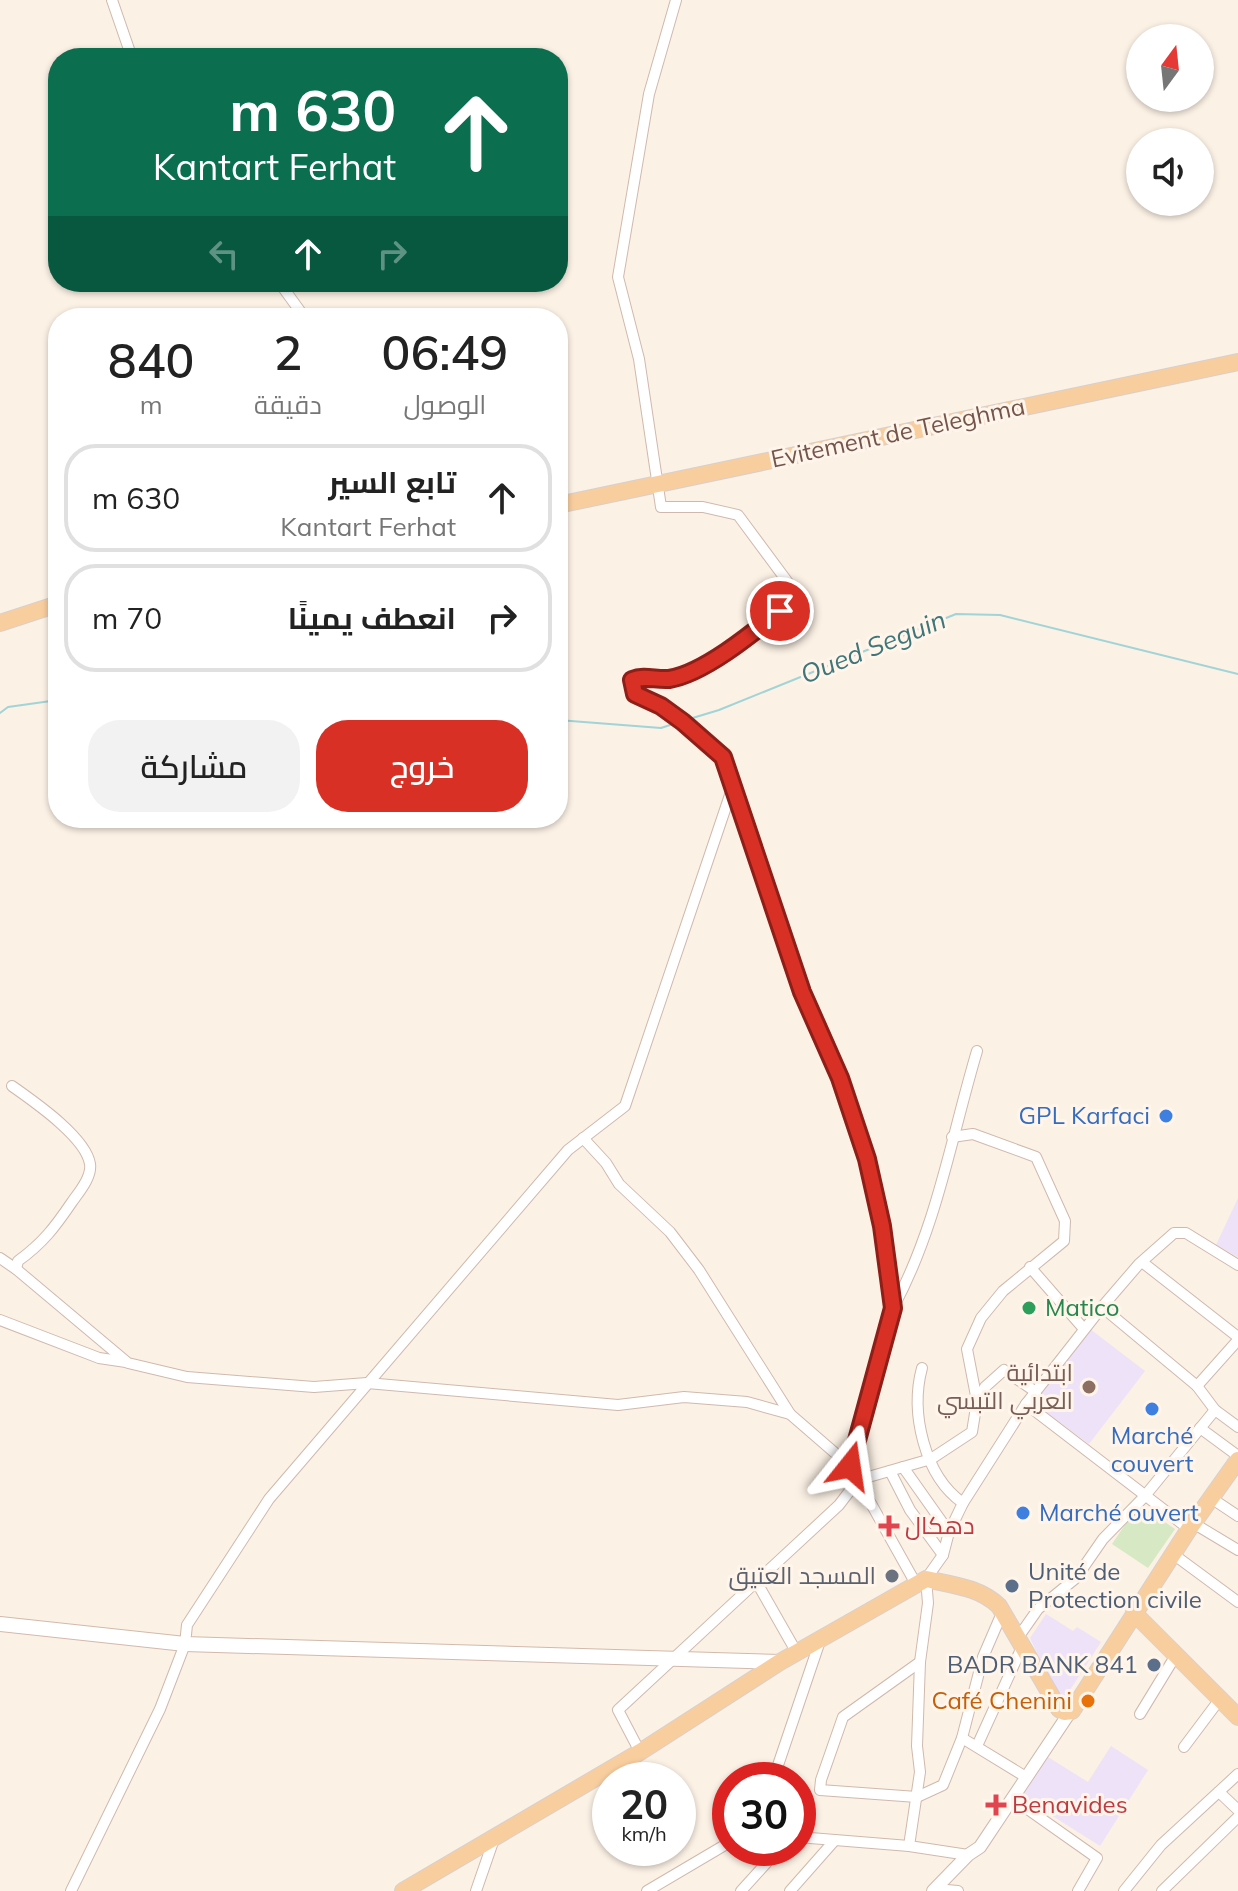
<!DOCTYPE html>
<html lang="ar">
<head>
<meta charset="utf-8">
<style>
	:root { --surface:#fff; --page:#f2f2f2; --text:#222; --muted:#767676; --line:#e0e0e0; --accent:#d93025 }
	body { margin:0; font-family:Mulish,Cairo,sans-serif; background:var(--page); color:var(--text); direction:rtl; height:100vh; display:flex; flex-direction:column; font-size:30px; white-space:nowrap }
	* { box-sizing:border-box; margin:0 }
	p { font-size:26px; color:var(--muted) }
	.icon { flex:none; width:44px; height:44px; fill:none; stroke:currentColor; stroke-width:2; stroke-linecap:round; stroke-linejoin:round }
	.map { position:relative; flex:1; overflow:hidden; direction:ltr }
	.drawer { position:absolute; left:48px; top:308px; width:520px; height:520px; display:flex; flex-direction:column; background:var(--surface); border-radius:32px; box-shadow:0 2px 6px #0004; direction:rtl }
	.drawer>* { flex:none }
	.banner { position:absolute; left:48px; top:48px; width:520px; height:244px; border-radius:32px; box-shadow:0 2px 6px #0004; direction:rtl; background:#0b6e4f; color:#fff; overflow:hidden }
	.needle { width:52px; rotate:15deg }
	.fabs { position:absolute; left:1126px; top:24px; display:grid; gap:16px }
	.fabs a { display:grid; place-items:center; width:88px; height:88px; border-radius:50%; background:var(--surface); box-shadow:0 2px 6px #0004; font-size:40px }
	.speed { position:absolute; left:592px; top:1762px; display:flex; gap:16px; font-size:40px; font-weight:700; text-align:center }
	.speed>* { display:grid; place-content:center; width:104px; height:104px; border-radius:50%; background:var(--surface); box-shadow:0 2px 6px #0004; line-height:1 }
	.speed small { font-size:20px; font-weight:400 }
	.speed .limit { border:12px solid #d22; background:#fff; color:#111 }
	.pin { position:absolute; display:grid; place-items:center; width:68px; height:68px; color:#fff; margin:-34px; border:4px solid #fff; border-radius:50%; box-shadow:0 2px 8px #0007 }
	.me { position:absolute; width:88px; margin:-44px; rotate:15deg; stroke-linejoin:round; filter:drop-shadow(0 0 6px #0008) }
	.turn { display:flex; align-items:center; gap:28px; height:168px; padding:0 40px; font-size:36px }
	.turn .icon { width:104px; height:104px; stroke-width:2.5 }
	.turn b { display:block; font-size:56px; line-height:68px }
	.lanes { display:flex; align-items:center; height:76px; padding:0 40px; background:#0003; justify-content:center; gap:40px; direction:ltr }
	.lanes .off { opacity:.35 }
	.eta { display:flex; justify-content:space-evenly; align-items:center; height:136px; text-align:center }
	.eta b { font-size:48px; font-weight:600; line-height:56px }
	.action { display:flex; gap:16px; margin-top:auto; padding:16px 40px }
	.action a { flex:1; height:92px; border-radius:32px; background:var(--accent); color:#fff; font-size:32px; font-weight:600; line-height:92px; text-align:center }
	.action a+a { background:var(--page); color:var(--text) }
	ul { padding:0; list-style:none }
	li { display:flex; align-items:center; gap:24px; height:108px; margin:0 16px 12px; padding:0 24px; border:4px solid var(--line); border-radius:32px }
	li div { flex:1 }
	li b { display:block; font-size:30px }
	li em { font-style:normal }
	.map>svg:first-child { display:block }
	.education { fill:#eee2f8 }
	.green { fill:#d7e9c4 }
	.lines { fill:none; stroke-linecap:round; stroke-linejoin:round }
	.stream { stroke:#a0d4d7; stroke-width:2 }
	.minor-casing { stroke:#cfb9af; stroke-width:12 }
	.tertiary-casing { stroke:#cfb9af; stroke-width:14 }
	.secondary-casing { stroke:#d2b9ac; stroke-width:16 }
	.primary-casing { stroke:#d8cfcd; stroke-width:18 }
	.minor { stroke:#fff; stroke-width:10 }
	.tertiary { stroke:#fff; stroke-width:12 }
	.secondary { stroke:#fff; stroke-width:14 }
	.primary { stroke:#f9ce9f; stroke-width:16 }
	.route-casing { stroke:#8d1f18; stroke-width:20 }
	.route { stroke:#d93025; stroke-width:14 }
	.shop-dot { fill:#3f7fe0; stroke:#fff5eb; stroke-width:3 }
	.leisure-dot { fill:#2e9e5b; stroke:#fff5eb; stroke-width:3 }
	.education-dot { fill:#8d6e63; stroke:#fff5eb; stroke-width:3 }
	.health-dot { fill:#e0444e; stroke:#fff5eb; stroke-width:3 }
	.worship-dot { fill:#6b7280; stroke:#fff5eb; stroke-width:3 }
	.service-dot { fill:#5c6f8a; stroke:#fff5eb; stroke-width:3 }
	.food-dot { fill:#e8710a; stroke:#fff5eb; stroke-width:3 }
	.labels { text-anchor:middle; stroke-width:6; stroke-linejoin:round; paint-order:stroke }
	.street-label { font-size:24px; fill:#74554b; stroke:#fff5eb }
	.shop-label { font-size:24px; fill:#366cbe; stroke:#fff5eb; text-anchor:end }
	.leisure-label { font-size:24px; fill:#27864d; stroke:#fff5eb; text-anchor:start }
	.education-label { font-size:24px; fill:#785e54; stroke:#fff5eb; text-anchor:end }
	.health-label { font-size:24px; fill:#be3a42; stroke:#fff5eb; text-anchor:start }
	.service-label { font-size:24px; fill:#4e5e75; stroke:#fff5eb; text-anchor:start }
	.worship-label { font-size:24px; fill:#5b616d; stroke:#fff5eb; text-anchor:end }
	.food-label { font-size:24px; fill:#c56008; stroke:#fff5eb; text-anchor:end }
	.water-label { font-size:26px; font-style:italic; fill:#3f7679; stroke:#fff5eb }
</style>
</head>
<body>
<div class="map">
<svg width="1238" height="1891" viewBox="0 0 1238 1891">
	<rect width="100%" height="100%" fill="#fcf1e5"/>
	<g class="education">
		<polygon points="1238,1198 1238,1257 1216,1245"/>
		<polygon points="1090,1329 1145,1371 1089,1444 1034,1403"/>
		<polygon points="1046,1614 1073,1631 1077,1627 1101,1642 1061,1704 1030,1638"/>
		<polygon points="1111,1746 1148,1770 1100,1846 1018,1794 1043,1754 1088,1782"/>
	</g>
	<polygon class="green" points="1139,1504 1175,1529 1148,1568 1112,1544"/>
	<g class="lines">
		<g class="stream">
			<polyline points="0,713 8,707 58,700"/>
			<polyline points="558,720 661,728 676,723"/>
			<polyline points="686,720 719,710 956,614 1000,615 1238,674"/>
		</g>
		<g class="minor-casing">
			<g id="minor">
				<polyline points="112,0 132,58"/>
				<path d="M676,0L649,94L618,277L639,359L661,507H703L738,515L798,596C764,624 729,657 688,673C667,681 650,673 632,680L635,694L661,706L683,722L723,757L802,992L840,1078L867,1159L882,1226L893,1308L850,1466L916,1584"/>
				<polyline points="279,282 305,318"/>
				<path d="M12,1086C33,1101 86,1137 90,1164C92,1177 79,1192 72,1202C55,1227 43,1243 18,1261L16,1269"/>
				<polyline points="583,1138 606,1163 619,1184 670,1232 699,1270 790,1414"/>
				<polyline points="0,1258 16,1269 128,1363 187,1377 314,1387 367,1383 618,1405 684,1397 747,1402 790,1414 850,1466"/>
				<polyline points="1142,1262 1238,1337"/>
				<polyline points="1030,1267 1084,1329"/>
				<polyline points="1102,1307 1197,1386 1215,1410 1238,1427"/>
				<path d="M893,1308C937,1227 951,1138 977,1051"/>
				<polyline points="0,1320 99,1358 126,1362"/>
				<path d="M922,1368C910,1412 924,1476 963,1503"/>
				<polyline points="1197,1386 1238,1340"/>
				<polyline points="977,1401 985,1387 1004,1370 1036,1392"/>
				<polyline points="1026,1404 1189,1529"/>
				<polyline points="1200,1428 1238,1456"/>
				<polyline points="903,1467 949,1532"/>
				<polyline points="890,1471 910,1510 943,1555"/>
				<polyline points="1211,1498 1238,1516"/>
				<polyline points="1193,1523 1238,1550"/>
				<polyline points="1173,1554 1238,1602"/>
				<polyline points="756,1581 797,1653"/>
				<polyline points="1017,1639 1038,1609 1076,1578 1103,1539 1144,1497 1215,1410"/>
				<polyline points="920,1662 843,1717 821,1780 820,1790 917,1797 943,1785 962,1738 983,1657 1002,1613"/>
				<polyline points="1140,1714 1176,1655"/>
				<polyline points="962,1738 1026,1777"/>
				<polyline points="977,1746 1022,1647"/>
				<polyline points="1184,1747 1220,1699"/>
				<polyline points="640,1752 618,1710 839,1505 858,1480 931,1459 972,1432 977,1401 967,1349 981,1318 1003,1291 1064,1241 1065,1221 1036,1157 973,1134 952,1137"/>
				<polyline points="773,1780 820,1641"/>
				<polyline points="1219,1792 1238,1810"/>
				<polyline points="1012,1798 1097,1858 1078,1891"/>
				<polyline points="798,1837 909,1846 968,1855"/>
				<polyline points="909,1846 920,1772 917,1746 920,1662 928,1603 926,1579 943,1555 949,1532 963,1503 1026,1404 1102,1307 1139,1264 1174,1233 1186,1233 1238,1265"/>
				<polyline points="935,1889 958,1891"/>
				<polyline points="71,1891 160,1709 185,1644 187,1625 269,1499 568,1150 625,1106 733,786"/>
				<polyline points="476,1891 495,1836"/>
				<polyline points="647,1891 730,1842"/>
				<polyline points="741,1891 780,1848"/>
				<polyline points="790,1891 835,1840"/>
				<polyline points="1124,1891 1161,1845 1238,1774"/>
				<polyline points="1162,1891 1238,1817"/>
			</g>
		</g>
		<g class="tertiary-casing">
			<polyline id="tertiary" points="933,1891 968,1855 980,1847 1070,1712"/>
		</g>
		<g class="secondary-casing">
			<polyline id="secondary" points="0,1624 185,1644 780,1662"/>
		</g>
		<g class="primary-casing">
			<g id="primary">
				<polyline points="558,505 1238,362"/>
				<polyline points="0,623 58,604"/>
				<polyline points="1134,1613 1238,1717"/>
				<path d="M403,1891L640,1752L780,1662L926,1579C952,1585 979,1587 999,1606L1059,1709L1064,1712L1072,1711L1189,1529L1238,1460"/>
			</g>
		</g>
		<use href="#minor" class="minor"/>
		<use href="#tertiary" class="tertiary"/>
		<use href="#secondary" class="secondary"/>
		<use href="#primary" class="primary"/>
	</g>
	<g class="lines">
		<g class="route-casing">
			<path id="route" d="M780,611C753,633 703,674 669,679C655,680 645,675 632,680L635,694L661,706L683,722L723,757L802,992L840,1078L867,1159L882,1226L893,1308L850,1466"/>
		</g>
		<use href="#route" class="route"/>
	</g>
	<g class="shop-dot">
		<circle cx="1166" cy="1116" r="8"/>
		<circle cx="1152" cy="1409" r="8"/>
		<circle cx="1023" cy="1513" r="8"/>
	</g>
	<circle class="leisure-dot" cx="1029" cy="1308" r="8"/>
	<circle class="education-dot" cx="1089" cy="1387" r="8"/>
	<g class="health-dot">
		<path d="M885 1514h8v8h8v8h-8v8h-8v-8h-8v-8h8z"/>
		<path d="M992 1793h8v8h8v8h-8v8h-8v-8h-8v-8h8z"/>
	</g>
	<circle class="worship-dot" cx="892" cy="1576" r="8"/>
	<g class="service-dot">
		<circle cx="1012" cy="1586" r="8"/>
		<circle cx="1154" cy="1665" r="8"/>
	</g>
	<circle class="food-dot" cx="1088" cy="1701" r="8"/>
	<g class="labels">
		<g class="street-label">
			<text transform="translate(898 433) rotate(-12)" y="8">Evitement de Teleghma</text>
		</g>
		<g class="shop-label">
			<text x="1150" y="1124">GPL Karfaci</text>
			<text x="1152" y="1444" text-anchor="middle">Marché<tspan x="1152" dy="28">couvert</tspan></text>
			<text x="1039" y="1521" text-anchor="start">Marché ouvert</text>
		</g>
		<g class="leisure-label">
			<text x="1045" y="1316">Matico</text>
		</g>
		<g class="education-label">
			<text x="1073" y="1381">ابتدائية<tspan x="1073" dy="28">العربي التبسي</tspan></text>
		</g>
		<g class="health-label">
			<text x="905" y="1534">دهكال</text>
			<text x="1012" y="1813">Benavides</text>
		</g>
		<g class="service-label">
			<text x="1028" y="1580">Unité de<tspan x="1028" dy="28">Protection civile</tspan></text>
			<text x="1138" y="1673" text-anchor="end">BADR BANK 841</text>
		</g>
		<g class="worship-label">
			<text x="876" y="1584">المسجد العتيق</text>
		</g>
		<g class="food-label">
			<text x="1072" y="1709">Café Chenini</text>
		</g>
		<g class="water-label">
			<text transform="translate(873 647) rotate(-22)" y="9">Oued Seguin</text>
		</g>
	</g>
</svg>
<div class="fabs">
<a><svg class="needle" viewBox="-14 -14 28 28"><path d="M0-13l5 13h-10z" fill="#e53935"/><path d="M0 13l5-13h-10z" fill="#767676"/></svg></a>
<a><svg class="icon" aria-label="sound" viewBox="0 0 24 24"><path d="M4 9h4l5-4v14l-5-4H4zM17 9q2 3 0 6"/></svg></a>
</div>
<div class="speed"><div>20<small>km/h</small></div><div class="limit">30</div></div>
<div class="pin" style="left:780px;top:611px;background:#d93025"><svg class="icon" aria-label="arrive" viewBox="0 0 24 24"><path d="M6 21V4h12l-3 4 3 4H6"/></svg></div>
<svg class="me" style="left:850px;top:1466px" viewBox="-20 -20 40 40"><path d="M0-17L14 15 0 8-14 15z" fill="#d93025" stroke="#fff" stroke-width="4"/></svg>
<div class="banner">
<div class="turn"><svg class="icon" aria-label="ahead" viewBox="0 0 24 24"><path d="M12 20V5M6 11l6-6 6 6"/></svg><div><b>630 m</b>Kantart Ferhat</div></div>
<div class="lanes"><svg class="icon off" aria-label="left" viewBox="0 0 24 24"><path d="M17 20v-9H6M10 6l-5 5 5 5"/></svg><svg class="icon" aria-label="ahead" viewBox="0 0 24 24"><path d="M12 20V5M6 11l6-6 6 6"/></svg><svg class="icon off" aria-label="right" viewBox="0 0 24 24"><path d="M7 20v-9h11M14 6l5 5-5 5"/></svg></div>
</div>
<section class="drawer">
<div class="eta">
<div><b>06:49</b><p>الوصول</p></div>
<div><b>2</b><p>دقيقة</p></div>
<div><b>840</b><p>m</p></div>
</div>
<ul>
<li><svg class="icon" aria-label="ahead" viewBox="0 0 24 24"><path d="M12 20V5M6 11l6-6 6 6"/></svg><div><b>تابع السير</b><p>Kantart Ferhat</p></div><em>630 m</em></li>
<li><svg class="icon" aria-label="right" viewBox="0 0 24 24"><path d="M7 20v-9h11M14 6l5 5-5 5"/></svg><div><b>انعطف يمينًا</b></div><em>70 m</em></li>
</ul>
<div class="action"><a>خروج</a><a>مشاركة</a></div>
</section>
</div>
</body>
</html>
